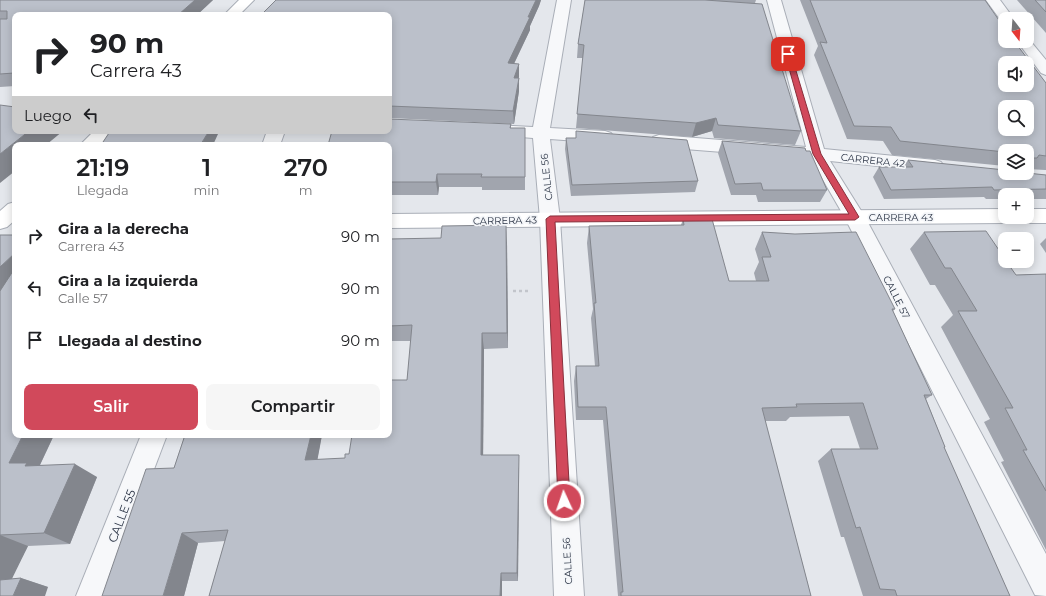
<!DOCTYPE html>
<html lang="es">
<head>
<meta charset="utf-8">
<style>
	:root { --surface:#fff; --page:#f6f6f6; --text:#202124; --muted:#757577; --accent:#d1495b }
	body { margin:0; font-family:Montserrat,sans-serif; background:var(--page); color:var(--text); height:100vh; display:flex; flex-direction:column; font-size:15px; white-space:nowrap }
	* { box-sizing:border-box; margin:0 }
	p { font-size:13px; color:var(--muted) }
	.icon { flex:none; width:22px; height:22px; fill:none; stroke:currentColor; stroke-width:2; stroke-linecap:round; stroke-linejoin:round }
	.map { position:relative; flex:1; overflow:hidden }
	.side { position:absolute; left:12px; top:142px; width:380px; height:296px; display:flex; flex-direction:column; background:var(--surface); border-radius:8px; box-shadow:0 2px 10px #0003 }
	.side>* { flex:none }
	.guide { position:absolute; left:12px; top:12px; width:380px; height:122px; border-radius:8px; box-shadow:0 2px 10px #0003; background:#fff; color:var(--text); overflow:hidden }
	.needle { width:26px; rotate:163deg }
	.tools { position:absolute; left:998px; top:12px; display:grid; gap:8px }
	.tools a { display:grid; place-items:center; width:36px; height:36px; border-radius:8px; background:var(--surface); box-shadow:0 2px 10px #0003; font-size:20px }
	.pin { position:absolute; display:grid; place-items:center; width:34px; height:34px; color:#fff; margin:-17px; border-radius:8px; box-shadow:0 2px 6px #0006 }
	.me { position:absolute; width:44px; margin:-22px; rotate:357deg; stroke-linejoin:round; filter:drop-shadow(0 0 3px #0008) }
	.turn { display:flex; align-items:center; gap:14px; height:84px; padding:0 12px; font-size:18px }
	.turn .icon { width:52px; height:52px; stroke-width:2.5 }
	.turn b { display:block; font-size:28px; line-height:34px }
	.then { display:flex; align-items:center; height:38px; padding:0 12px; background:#0003; gap:8px; font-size:15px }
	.eta { display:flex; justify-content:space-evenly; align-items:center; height:68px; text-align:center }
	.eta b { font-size:24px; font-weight:600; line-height:28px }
	.button { display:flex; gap:8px; margin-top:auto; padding:8px 12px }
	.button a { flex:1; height:46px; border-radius:8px; background:var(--accent); color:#fff; font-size:16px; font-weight:600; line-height:46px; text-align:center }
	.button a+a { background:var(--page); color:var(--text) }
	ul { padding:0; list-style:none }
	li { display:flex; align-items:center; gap:12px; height:52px; padding:0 12px }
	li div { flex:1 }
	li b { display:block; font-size:15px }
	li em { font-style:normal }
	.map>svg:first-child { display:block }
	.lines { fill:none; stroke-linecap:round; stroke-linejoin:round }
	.street-casing { stroke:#a9aeb7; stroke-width:2 }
	.secondary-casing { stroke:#a9aeb7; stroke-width:2 }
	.path { stroke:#c2c5cb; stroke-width:2.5; stroke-dasharray:3 3; stroke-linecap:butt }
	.street { fill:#f7f8fa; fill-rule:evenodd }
	.secondary { fill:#fff; fill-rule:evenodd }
	.wall { fill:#a1a5ae }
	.shaded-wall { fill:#83868d }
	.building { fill:#bbc0ca; stroke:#83868d; fill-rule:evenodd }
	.route { fill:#d1495b; stroke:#882f3b }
	.labels { text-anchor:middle; stroke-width:3.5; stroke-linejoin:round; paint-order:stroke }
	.street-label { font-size:10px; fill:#2b3445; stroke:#f4f6f9 }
	.near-street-label { font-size:12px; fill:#2b3445; stroke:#f4f6f9 }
</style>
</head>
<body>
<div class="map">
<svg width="1046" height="596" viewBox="0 0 1046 596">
	<rect width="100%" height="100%" fill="#e4e7ec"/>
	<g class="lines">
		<g class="street-casing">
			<g id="street">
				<polygon points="557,0 571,0 550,128 605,131 611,133 614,137 611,141 605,143 550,139 560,219 584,596 554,596 540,219 533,138 495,135 489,134 486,130 489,126 495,125 533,127"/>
				<polygon points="767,0 781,0 824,149 935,160 941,162 944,166 941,170 935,172 830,161 865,217 1046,554 1046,596 1035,595 845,218 811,159 659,147 653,145 650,141 653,137 659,135 806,147"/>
				<polygon points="986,0 1000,0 1014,19 1005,19 1005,23 1002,22"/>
				<polygon points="1027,37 1046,60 1046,75 1041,73 1017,41 1027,41"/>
				<polygon points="267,131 285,131 280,145 262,145"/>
				<polygon points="141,435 167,435 106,596 76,596"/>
			</g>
		</g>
		<g class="secondary-casing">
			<g id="secondary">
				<polygon points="239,0 254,0 239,15 224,15"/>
				<polygon points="94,131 114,131 100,145 80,145"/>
				<polygon points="15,202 15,220 7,227 0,229 0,211 8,204"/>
				<polygon points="1005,209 1005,217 1014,217 1012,221 1005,223 389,228 389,214"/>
				<polygon points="1027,209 1046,209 1046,223 1027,223 1020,221 1018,217 1027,217"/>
			</g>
		</g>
		<polyline class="path" points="513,291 530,291"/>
		<use href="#street" class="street"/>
		<use href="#secondary" class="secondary"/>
	</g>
	<g class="wall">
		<polygon points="0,0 213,0 197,15 15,15 15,86 0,87"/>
		<polygon points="276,0 541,0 539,6 530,26 530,30 514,64 519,77 518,78 519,78 519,91 514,124 389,118 389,15"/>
		<polygon points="585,0 756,0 755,3 801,131 795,145 714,138 712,131 692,137 576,128 583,58 577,58 578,44"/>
		<polygon points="800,0 985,0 1005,41 1046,83 1046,170 1045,170 1028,169 1027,170 1027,151 1005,151 1005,166 892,155 883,141 847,139 814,55 818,46"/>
		<polygon points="1017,0 1046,0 1046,33"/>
		<polygon points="511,124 511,128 525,128 525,190 482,190 482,187 439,187 438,195 389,195 389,145"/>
		<polygon points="566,138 698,181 695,192 571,196 565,149"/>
		<polygon points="722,141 806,151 827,190 820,202 758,202 756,195 731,195 718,153"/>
		<polygon points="908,160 1046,175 1046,199 1027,199 1027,195 1005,195 1005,199 986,199 984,197 884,199 873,177 879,167 903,167"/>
		<polygon points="683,219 729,281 756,281 754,273 759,262 755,249 762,232 895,309 893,311 932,395 926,399 945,447 944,448 1010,596 863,596 844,537 841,537 818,461 831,449 860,449 849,416 790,417 786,421 765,421 811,596 618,596 603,420 576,420 574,381 576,366 595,366 591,318 593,309 587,243 589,226 681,225"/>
		<polygon points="924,232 1016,275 1046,274 1046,550 1001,462 1004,461 984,422 990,419 941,327 953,315 935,285 930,285 910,249"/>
		<polygon points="0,235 15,435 54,435 40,465 97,477 70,544 28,546 11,579 21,578 48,587 0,596"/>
		<polygon points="1046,238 1046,253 1040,244"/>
		<polygon points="389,239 507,242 508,348 484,349 483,455 519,468 518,581 502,581 502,596 209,596 225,541 198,543 184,596 174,468 185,435 322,435 317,460 345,458 349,454 407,380 411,341 389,341"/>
	</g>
	<g class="shaded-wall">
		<polygon points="195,0 213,0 197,15 178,15"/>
		<polygon points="536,0 541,0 539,6 530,26 530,30 508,76 508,63"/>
		<polygon points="519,64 519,77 514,91 514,78"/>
		<polygon points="519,78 519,91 514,124 513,111"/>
		<polygon points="716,118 712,131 692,137 696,123"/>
		<polygon points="29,131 63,131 46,145 15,145 15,171 0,183 0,154"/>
		<polygon points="209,131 217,131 218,134 213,145 202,145 201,144"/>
		<polygon points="437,174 439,187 438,195 436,182"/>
		<polygon points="506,225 507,242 508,348 507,333"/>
		<polygon points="15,253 15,291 0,306 0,267"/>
		<polygon points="482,333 484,349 483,468 481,455"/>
		<polygon points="23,435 54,435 38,469 9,463"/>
		<polygon points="311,435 322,435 315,473 305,460"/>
		<polygon points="519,455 519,468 518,581 517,573"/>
		<polygon points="75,464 97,477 70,544 44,533"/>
		<polygon points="182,533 198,543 184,596 163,596"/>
		<polygon points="0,535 28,546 6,591 0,589"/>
		<polygon points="501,573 502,581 502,596 500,596"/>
		<polygon points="21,578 48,587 45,596 13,596"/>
	</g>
	<g class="building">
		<polygon points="0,0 195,0 178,15 15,15 15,73 14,73 0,74 0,19 7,19 7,11 0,11"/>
		<polygon points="276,0 536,0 528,17 530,17 508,63 519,64 514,78 519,78 513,111 389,106 389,15 261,15"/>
		<polygon points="585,0 705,0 762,4 801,131 718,125 716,118 696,123 577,114 584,45 578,44"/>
		<path d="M810,0H985L1005,29V41H1014L1046,83V156L1039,155L1037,158H1027V151H1005V152L900,141L891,127L854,126L820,42L827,43ZM1005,63H1027V85H1005ZM1005,107H1027V129H1005Z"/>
		<polygon points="1035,0 1046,0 1046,12"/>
		<polygon points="0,105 15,107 15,131 29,131 0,154"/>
		<polygon points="389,119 511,124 510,128 525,128 525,177 481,177 482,174 437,174 436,182 389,182 389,145 328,145 332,131 389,131"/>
		<polygon points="111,131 209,131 201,144 194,144 194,145 101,145 109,133"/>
		<polygon points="576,131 687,140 698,181 572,185 566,138 576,138"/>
		<polygon points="722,141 805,148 806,151 810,151 827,190 763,190 761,183 735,184"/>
		<polygon points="908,160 1005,170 1005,173 1027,173 1046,175 1046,189 994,190 992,187 891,190 879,167 913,167"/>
		<polygon points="683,219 712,219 729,281 769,281 762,257 771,257 762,232 795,234 856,232 895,309 892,309 932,395 924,395 945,447 944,447 1010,596 897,596 895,590 880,589 860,527 856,528 831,449 878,449 863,403 796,404 797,407 762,408 811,596 621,596 621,592 623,592 606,407 578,407 576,366 599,366 594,303 596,303 589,226 684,225"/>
		<polygon points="506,225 507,333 482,333 481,455 519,455 517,573 501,573 500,596 209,596 228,530 182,533 163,596 102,596 146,469 174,468 185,435 311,435 305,460 345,458 345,454 349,454 352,435 389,435 389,380 407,380 412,325 389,326 389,239 441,238 442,226"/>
		<polygon points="986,231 1005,259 1005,261 1006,261 1016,275 1046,274 1046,491 1023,450 1027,450 1005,408 1013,408 958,311 977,311 951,268 945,268 924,232"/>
		<polygon points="0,235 15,235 15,253 0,267"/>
		<polygon points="15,268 15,435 23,435 9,463 27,463 25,466 75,464 44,533 0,535 0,291"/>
		<polygon points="21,578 13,596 0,596 0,580"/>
	</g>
	<polygon class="route" points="788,52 791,54 821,154 859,217 855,220 555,222 570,501 568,505 564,507 560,505 558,501 546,219 550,216 849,214 813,154 785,54"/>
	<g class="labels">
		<g class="street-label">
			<text transform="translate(873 160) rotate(6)" y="4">CARRERA 42</text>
			<text transform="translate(546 177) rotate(-96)" y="4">CALLE 56</text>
			<text x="901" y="221">CARRERA 43</text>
			<text transform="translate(505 220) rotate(-1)" y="4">CARRERA 43</text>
			<text transform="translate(897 297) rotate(63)" y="4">CALLE 57</text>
			<text transform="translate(567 561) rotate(-93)" y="4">CALLE 56</text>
		</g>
		<g class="near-street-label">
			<text transform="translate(122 516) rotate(-69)" y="4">CALLE 55</text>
		</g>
	</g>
</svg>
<div class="tools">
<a><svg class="needle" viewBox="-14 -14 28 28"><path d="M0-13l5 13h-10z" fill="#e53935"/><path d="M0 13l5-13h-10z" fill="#757577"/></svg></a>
<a><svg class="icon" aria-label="sound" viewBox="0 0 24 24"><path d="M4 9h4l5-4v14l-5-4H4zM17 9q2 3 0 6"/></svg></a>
<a><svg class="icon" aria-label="search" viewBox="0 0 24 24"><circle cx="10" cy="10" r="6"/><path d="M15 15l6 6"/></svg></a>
<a><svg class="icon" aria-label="layers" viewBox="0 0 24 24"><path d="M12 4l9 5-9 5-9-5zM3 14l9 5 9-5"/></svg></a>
<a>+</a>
<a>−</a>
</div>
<div class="pin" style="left:788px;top:54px;background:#d93025"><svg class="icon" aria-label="arrive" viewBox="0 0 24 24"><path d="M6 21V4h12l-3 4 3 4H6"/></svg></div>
<svg class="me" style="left:564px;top:501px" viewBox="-20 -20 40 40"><circle r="17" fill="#d1495b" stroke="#fff" stroke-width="3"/><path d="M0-11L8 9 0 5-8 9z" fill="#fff"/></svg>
<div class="guide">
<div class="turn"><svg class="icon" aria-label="right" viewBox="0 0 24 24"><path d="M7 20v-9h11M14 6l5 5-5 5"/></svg><div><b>90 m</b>Carrera 43</div></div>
<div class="then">Luego<svg class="icon" aria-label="left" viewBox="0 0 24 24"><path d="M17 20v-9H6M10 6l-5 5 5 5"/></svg></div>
</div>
<section class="side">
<div class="eta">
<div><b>21:19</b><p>Llegada</p></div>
<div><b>1</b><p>min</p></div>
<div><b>270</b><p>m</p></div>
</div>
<ul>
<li><svg class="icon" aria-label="right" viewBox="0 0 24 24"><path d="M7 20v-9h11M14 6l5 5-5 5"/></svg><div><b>Gira a la derecha</b><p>Carrera 43</p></div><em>90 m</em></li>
<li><svg class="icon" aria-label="left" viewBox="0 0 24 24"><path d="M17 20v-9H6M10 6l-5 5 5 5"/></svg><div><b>Gira a la izquierda</b><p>Calle 57</p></div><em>90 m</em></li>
<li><svg class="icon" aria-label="arrive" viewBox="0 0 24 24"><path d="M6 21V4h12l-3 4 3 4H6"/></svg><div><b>Llegada al destino</b></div><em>90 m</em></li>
</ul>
<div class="button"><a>Salir</a><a>Compartir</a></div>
</section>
</div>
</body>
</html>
